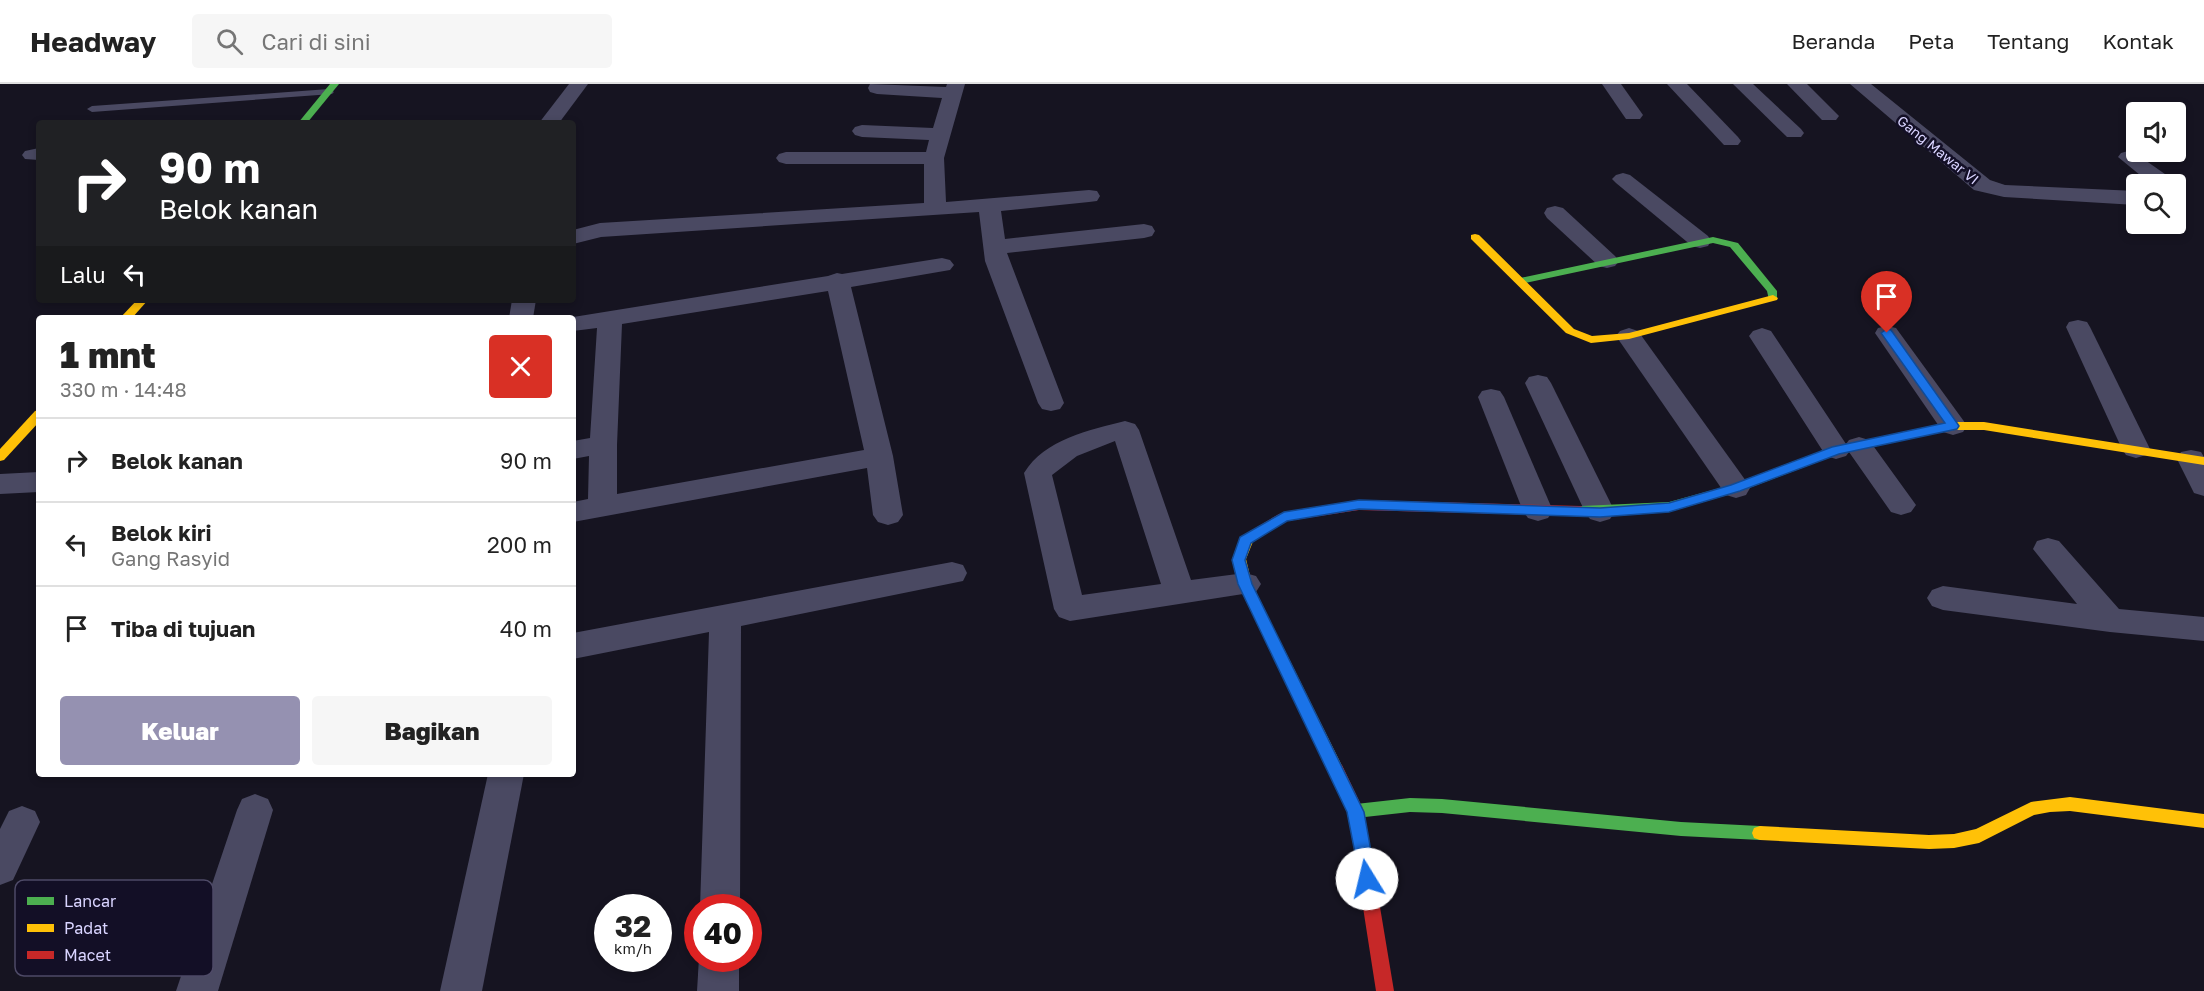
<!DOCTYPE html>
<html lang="id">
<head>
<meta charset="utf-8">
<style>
	:root { --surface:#fff; --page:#f6f6f6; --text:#222; --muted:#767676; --line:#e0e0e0; --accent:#9591b1 }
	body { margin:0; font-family:"Golos Text",sans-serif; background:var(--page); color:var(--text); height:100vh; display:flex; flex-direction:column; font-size:22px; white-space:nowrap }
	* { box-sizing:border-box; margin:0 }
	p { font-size:20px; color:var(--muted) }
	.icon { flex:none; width:33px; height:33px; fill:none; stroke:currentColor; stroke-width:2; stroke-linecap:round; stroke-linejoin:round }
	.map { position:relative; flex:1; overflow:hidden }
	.panel { position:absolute; left:36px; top:231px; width:540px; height:462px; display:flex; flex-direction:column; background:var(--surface); border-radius:6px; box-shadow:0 3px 9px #0003 }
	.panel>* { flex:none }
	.hud { position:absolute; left:36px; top:36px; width:540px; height:183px; border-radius:6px; box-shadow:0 3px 9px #0003; background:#202124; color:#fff; overflow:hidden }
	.controls { position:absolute; left:2126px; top:18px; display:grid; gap:12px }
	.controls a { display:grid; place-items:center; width:60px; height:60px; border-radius:6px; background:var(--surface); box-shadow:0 3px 9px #0003; font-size:30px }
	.speed { position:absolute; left:594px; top:810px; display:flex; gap:12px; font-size:30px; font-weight:700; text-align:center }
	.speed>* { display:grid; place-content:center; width:78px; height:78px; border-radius:50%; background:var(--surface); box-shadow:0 3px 9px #0003; line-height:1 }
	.speed small { font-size:15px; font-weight:400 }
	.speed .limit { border:9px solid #d22; background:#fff; color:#111 }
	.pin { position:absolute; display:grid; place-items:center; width:51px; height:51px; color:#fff; margin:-62px -26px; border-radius:50% 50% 50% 0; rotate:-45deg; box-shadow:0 0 6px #0007 }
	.pin .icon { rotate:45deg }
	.me { position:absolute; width:66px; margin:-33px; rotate:351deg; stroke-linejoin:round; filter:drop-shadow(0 0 4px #0008) }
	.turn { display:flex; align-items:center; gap:21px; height:126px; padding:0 24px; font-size:27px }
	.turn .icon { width:78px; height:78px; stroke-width:2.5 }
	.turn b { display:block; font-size:42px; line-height:51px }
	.then { display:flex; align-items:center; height:57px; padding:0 24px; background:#0003; gap:12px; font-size:22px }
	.round { display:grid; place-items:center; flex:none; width:63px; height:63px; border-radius:6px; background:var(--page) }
	.summary { display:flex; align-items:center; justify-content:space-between; height:102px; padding:0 24px }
	h1 { font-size:36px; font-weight:800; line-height:45px }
	.action { display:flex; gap:12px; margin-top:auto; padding:12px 24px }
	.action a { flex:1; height:69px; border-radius:6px; background:var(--accent); color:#fff; font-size:24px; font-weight:800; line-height:69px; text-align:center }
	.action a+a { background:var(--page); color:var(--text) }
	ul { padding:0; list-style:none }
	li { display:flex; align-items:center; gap:18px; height:84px; padding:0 24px; border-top:2px solid var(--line) }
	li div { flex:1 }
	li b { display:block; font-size:22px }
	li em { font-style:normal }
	header { display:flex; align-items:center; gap:36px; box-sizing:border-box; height:84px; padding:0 30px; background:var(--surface); border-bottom:2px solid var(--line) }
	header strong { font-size:28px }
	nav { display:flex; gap:33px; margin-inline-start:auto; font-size:21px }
	.search { width:420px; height:54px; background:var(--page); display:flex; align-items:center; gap:15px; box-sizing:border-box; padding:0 21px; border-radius:6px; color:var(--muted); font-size:22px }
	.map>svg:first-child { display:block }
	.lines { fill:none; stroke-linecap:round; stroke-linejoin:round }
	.lane { fill:#4a4962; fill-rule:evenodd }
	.street { fill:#4a4962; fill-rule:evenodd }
	.fast { fill:#4caf50; fill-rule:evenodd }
	.slow { fill:#ffc107; fill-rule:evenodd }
	.jam { fill:#c62828; fill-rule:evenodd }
	.route { fill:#1a73e8; stroke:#114b97; stroke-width:1.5 }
	.labels { text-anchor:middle; stroke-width:5; stroke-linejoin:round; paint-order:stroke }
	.far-street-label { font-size:14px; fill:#d9d4ff; stroke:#130f26 }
	.key { fill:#130f26; stroke:#4e4a67; stroke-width:1.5 }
	.key-label { font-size:16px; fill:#d9d4ff }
</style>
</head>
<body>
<header>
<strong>Headway</strong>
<div class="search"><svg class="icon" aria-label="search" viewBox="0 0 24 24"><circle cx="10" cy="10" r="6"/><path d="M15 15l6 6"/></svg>Cari di sini</div>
<nav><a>Beranda</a><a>Peta</a><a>Tentang</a><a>Kontak</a></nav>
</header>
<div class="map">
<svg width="2204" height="907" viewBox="0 0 2204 907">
	<rect width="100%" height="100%" fill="#161421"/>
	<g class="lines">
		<polygon class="lane" points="329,5 334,8 332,10 92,28 87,25 92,22"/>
		<g class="street">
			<polygon points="569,0 588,0 559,39 539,39"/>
			<polygon points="870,0 946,3 947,0 965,0 944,74 946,118 1089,106 1097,107 1100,112 1097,117 1089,118 1001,127 1005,155 1144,140 1152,142 1155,147 1152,152 1144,154 1007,169 1064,319 1060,325 1051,327 1042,325 1038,319 985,177 979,128 601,153 573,160 573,146 600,139 924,119 924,80 786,80 779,78 776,74 779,70 786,68 926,68 929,56 862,53 855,51 852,47 855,43 862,41 933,44 942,14 877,10 870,8 868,4"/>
			<polygon points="1602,0 1621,0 1643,31 1640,35 1626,35"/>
			<polygon points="1667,0 1687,0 1738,53 1741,57 1738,61 1724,61"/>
			<polygon points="1733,0 1753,0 1801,45 1804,49 1801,53 1787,53"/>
			<polygon points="1787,0 1807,0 1839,32 1836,36 1822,36"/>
			<polygon points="1850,0 1871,0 1990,96 2005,101 2136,107 2136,121 2004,113 1974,106"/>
			<polygon points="39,64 39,76 25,75 22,71 25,67"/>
			<polygon points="2128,67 2135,69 2172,95 2174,100 2151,100 2118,73 2121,69"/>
			<polygon points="1623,89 1630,91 1708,152 1711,157 1708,162 1700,164 1692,162 1616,99 1612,95 1616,91"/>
			<polygon points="1555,122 1563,124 1615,172 1619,177 1615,182 1607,184 1599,182 1547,134 1544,129 1547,124"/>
			<path d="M942,174L950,176L954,181L950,186L851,203L893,372L903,431L898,438L888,441L878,438L873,431L867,384L573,438V418L588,415L589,372L573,375V357L590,354L597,244L573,247V234H567L828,192L837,189L842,190ZM828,207L864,366L617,410V361L622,240Z"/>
			<polygon points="512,216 536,216 533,234 509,234"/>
			<polygon points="2078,236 2087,238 2090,243 2150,365 2146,371 2136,374 2126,371 2122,365 2066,243 2069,238"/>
			<polygon points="1887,242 1896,244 1963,336 1967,342 1963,348 1953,351 1943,348 1875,249 1878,244"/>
			<polygon points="1629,244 1638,247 1746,397 1750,404 1746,411 1736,414 1726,411 1616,252 1620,247"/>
			<polygon points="1762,244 1771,247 1846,360 1849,356 1859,353 1869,356 1916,421 1911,428 1901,431 1891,428 1849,368 1846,372 1836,375 1826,372 1749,252 1753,247"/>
			<polygon points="1538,291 1547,293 1551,299 1615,428 1610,435 1600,438 1590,435 1585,428 1525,299 1529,293"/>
			<polygon points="1491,305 1500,307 1504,313 1553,427 1548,434 1538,437 1528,434 1523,427 1478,313 1482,307"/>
			<path d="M1125,337L1135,340L1139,346L1191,496L1245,489L1256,492L1261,500L1256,508L1070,537L1059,533L1054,525L1024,389C1045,355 1089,346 1125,337ZM1115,357L1161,500L1082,511L1052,391L1077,372Z"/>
			<polygon points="2191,366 2201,368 2204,373 2204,412 2194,409 2177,375 2181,368"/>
			<polygon points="39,388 39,408 0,410 0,390"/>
			<polygon points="2048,454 2059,457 2119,525 2204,533 2204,557 2110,548 1943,526 1932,522 1927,514 1932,506 1943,502 2077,520 2033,465 2037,457"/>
			<polygon points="952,478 963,481 967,489 963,497 741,542 740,824 700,824 709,548 573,575 573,549"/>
			<polygon points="488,690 524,690 482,907 440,907"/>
			<polygon points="255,710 268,715 273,726 218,907 176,907 237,726 242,715"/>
			<polygon points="22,722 35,727 40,738 13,796 0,801 0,745 9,727"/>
			<polygon points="699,874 739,874 739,907 697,907"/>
		</g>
		<g class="fast">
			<polygon points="330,0 339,0 307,39 298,39"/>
			<polygon points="1713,153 1738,159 1777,207 1777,216 1769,216 1767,207 1730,163 1713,159 1520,200 1515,197 1520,194"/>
			<polygon points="1917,345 1921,346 1923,349 1921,352 1839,370 1741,407 1669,428 1581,432 1574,427 1581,422 1669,418 1731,401 1832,363"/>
			<polygon points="1410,714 1442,715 1681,738 1760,742 1766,744 1768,749 1766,754 1760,756 1681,752 1442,729 1410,728 1356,734 1350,732 1348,727 1350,722 1356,720"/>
		</g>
		<g class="slow">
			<polygon points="1475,150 1479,151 1574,245 1592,252 1629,249 1773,211 1778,214 1777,216 1629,255 1591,259 1566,249 1471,155 1471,151"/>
			<polygon points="137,216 148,216 132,234 120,234"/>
			<polygon points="39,326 39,338 4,376 0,377 0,365 35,327"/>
			<polygon points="1953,338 1984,338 2204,373 2204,381 1984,346 1953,346 1917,353 1911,349 1917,345"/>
			<polygon points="1247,450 1254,455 1246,475 1252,500 1344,686 1342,691 1336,693 1330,691 1238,500 1232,475 1242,452"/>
			<polygon points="2070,713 2204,730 2204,744 2070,727 2050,728 2034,731 1979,759 1954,764 1929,765 1760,756 1754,754 1752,749 1754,744 1760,742 1929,751 1954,750 1976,745 2031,718"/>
		</g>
		<g class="jam">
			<polygon points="1359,416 1581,422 1588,427 1581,432 1359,426 1287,437 1247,460 1240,455 1242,452 1279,430"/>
			<polygon points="1336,679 1342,681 1364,727 1394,907 1376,907 1348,727 1328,686 1330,681"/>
		</g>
	</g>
	<polygon class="route" points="1887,245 1891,246 1957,339 1959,342 1957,345 1839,370 1740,407 1669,428 1600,433 1359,425 1287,437 1251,459 1245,476 1252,500 1364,728 1376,795 1373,800 1367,803 1361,800 1347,728 1238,500 1232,476 1240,453 1284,428 1359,416 1600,424 1669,419 1731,401 1832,363 1945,339 1881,249"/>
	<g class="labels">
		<g class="far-street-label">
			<text transform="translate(1938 66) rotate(39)" y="5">Gang Mawar VI</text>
		</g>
	</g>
	<rect x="15" y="796" width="198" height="96" rx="9" class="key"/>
	<rect x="27" y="813" width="27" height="8" fill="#4caf50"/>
	<rect x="27" y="840" width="27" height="8" fill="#ffc107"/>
	<rect x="27" y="867" width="27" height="8" fill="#c62828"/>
	<g class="key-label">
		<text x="64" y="823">Lancar</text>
		<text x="64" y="850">Padat</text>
		<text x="64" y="877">Macet</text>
	</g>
</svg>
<div class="controls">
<a><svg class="icon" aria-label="sound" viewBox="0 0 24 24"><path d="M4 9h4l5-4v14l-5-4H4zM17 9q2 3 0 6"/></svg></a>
<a><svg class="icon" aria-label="search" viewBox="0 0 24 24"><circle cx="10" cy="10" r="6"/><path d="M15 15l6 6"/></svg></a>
</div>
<div class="speed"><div>32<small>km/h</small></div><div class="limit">40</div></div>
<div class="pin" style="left:1887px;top:249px;background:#d93025"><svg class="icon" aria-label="arrive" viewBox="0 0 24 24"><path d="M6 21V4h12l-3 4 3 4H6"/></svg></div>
<svg class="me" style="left:1367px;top:795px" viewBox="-20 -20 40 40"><circle r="19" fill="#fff"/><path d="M0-13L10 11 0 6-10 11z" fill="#1a73e8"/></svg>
<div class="hud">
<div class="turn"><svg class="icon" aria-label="right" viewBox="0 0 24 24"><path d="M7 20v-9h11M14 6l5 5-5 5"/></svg><div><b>90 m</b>Belok kanan</div></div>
<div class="then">Lalu<svg class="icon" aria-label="left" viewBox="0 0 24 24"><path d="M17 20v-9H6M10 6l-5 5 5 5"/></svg></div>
</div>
<section class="panel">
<div class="summary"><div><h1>1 mnt</h1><p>330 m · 14:48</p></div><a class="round" style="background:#d93025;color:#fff"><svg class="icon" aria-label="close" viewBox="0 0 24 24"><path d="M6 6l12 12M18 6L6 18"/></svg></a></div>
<ul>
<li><svg class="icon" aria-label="right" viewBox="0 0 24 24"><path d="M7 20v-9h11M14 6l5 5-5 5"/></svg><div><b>Belok kanan</b></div><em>90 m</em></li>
<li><svg class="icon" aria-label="left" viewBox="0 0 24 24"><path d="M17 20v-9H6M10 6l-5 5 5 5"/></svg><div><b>Belok kiri</b><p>Gang Rasyid</p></div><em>200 m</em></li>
<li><svg class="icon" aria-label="arrive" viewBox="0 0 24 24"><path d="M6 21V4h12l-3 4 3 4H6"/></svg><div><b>Tiba di tujuan</b></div><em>40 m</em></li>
</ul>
<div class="action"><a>Keluar</a><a>Bagikan</a></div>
</section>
</div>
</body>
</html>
